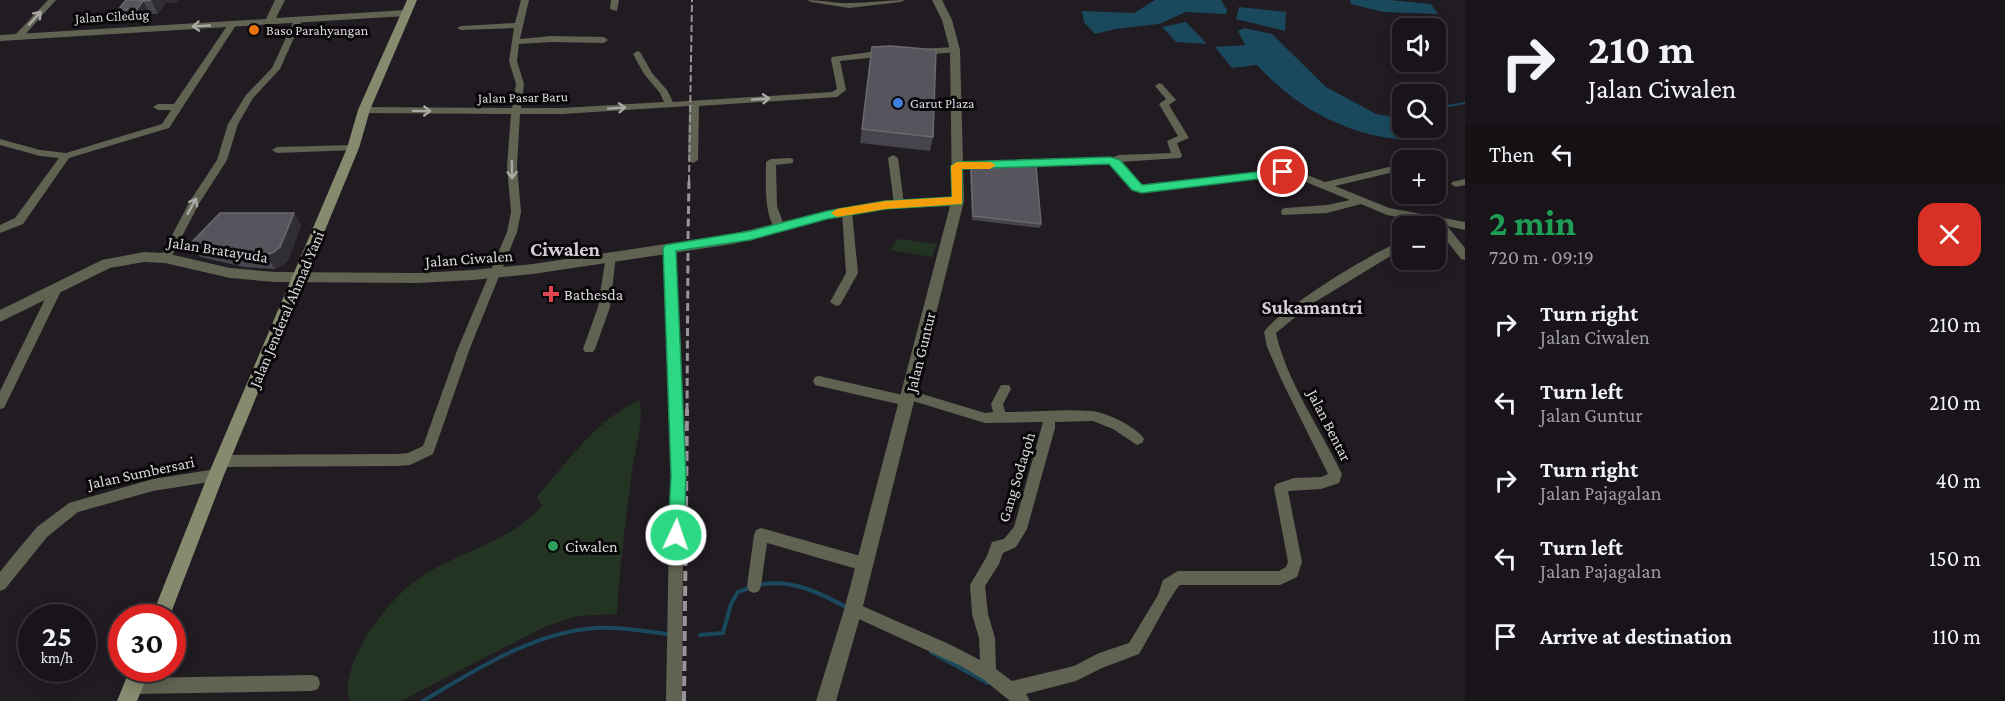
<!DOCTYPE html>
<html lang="en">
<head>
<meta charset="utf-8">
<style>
	:root { --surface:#19141a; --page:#262127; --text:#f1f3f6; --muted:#9f9ea2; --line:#373339 }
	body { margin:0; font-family:"Crimson Pro",serif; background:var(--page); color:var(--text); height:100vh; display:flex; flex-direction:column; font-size:22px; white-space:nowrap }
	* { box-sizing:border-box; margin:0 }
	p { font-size:20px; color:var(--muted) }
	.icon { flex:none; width:33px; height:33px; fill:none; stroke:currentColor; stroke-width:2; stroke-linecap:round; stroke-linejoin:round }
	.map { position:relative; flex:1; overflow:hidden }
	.sheet { display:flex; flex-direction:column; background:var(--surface); width:540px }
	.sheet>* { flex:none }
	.banner { background:#19141a; color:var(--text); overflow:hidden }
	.controls { position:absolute; left:1392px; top:18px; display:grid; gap:12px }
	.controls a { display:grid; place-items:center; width:54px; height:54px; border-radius:12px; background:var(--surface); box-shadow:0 3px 15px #0003,0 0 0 2px var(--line); font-size:30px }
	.speed { position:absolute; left:18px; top:604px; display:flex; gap:12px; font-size:30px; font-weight:700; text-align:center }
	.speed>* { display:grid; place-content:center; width:78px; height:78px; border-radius:50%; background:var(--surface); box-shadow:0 3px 15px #0003,0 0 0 2px var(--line); line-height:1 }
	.speed small { font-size:15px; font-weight:400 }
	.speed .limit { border:9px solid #d22; background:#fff; color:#111 }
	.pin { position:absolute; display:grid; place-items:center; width:51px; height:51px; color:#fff; margin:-26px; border:3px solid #fff; border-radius:50%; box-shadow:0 2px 6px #0007 }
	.me { position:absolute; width:66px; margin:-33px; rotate:3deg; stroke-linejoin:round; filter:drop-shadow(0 0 4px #0008) }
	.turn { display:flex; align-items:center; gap:21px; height:126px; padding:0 24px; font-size:27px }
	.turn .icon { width:78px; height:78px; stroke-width:2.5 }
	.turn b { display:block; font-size:42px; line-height:51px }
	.then { display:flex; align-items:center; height:57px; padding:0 24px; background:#0003; gap:12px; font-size:22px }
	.round { display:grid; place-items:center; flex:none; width:63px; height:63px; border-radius:18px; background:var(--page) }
	.head { display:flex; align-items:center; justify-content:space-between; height:102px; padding:0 24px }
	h1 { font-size:36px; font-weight:700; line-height:45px; color:#1e9e55 }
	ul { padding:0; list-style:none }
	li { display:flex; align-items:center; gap:18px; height:78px; padding:0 24px }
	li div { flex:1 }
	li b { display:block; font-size:22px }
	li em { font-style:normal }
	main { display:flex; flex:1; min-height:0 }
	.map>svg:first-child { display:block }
	.green { fill:#233522 }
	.water { fill:#1a495d }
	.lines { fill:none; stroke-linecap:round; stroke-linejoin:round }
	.stream-far1 { stroke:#1a495d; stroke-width:2 }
	.stream { stroke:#1a495d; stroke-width:4 }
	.minor { fill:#606351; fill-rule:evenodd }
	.tertiary { fill:#606351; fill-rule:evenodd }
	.secondary { fill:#868a6e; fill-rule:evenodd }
	.rail-far2 { stroke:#99949a; stroke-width:2; stroke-dasharray:7 3; stroke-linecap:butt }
	.rail-far1 { stroke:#99949a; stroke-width:3; stroke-dasharray:8 4.5; stroke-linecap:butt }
	.rail { stroke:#99949a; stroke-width:4; stroke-dasharray:10 5; stroke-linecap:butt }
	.wall { fill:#46444d }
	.shaded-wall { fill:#312d35 }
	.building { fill:#56545c; stroke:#6b6970; stroke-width:1.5 }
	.oneway { stroke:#aaa9a5 }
	.route { fill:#2cd884; stroke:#1d8c56; stroke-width:1.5 }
	.slow { fill:#f59e0b }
	.food-dot { fill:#e8710a; stroke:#090709; stroke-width:2 }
	.shop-dot { fill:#3f7fe0; stroke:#090709; stroke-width:2 }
	.health-dot { fill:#e0444e; stroke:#090709; stroke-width:2 }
	.leisure-dot { fill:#2e9e5b; stroke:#090709; stroke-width:2 }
	.labels { text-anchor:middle; stroke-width:6; stroke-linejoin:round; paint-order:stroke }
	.far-street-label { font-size:14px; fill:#dcd8dd; stroke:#090709 }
	.far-poi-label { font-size:14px; fill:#dcd8dd; stroke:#090709; text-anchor:start }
	.street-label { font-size:16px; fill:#dcd8dd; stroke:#090709 }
	.poi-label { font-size:16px; fill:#dcd8dd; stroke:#090709; text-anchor:start }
	.quarter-label { font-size:20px; font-weight:bold; fill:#d4cbd5; stroke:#090709 }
</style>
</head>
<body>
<main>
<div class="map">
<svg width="1465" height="701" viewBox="0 0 1465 701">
	<rect width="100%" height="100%" fill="#211b22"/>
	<g class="green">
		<polygon points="898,239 937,244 932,257 890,250"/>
		<path d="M640,400C643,423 637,442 633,465C626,514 620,564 617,614L577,616L544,627L401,701H349C340,659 392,593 427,573C466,550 510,541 542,506L537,497C567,462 597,419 640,400Z"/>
	</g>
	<g class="water">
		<polygon points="1155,0 1221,0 1227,10 1226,14 1186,12 1159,24 1115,29 1095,34 1084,22 1082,11 1134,13"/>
		<polygon points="1350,0 1390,0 1431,4 1438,14 1383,12 1351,4"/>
		<polygon points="1239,7 1286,12 1285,31 1236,19"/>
		<polygon points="1186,22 1207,44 1176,42 1162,27"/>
		<path d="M1244,28L1272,34L1326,87L1376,114L1400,118L1402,128H1406L1414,140C1353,139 1298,110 1257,65L1232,68L1215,47L1245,45L1238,31Z"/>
	</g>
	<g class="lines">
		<polyline class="stream-far1" points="1436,108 1465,103"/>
		<g class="stream">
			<path d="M758,585C791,578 820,593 848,608"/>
			<polyline points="700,635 723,633 731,604 738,592 752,587"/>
			<polyline points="931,652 988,683"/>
			<path d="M423,701C475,670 534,632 596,628C621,626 646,632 670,634"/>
		</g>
		<g class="minor">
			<polygon points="48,0 56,0 21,39 15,39 15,35"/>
			<polygon points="521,0 529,0 520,39 551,36 604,37 608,40 604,43 551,42 519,44 517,61 524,84 521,108 562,108 664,102 660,93 644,74 633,54 637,51 640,52 652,73 667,90 673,102 832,92 837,89 831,59 832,57 886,50 890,53 886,56 840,61 846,90 837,97 699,106 698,160 693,163 688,160 689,106 562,114 520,114 517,166 521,212 517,232 470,348 433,454 410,465 397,466 222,467 217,465 215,461 217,457 222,455 397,454 408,453 423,446 458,348 507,232 511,212 507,166 511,114 364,113 359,110 364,107 512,108 516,84 509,61 514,28 461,30 457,28 461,26 515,23"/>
			<polygon points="611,0 619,0 617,11 610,9"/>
			<path d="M807,0C822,0 837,4 851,3C869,3 887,0 905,0L901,2L849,8L811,2Z"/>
			<polygon points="295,18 302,20 280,69 253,98 238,124 227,160 200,202 169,261 161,261 160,258 190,201 217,160 228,124 246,95 272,68"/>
			<polygon points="229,23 236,25 169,128 69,158 23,224 0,233 0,225 15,218 59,158 40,156 0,145 0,139 40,150 66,153 162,124 171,110 158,110 153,107 158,104 174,104"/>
			<polygon points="955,47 958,48 958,52 921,55 917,52 921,49"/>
			<path d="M1159,83L1162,84L1176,100L1169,105L1189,138L1177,143L1182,156L1180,158L1119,162L1140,185L1283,169L1297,171L1325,182L1402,164V170L1335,186L1389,208L1465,222V230L1447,226L1465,248V260L1461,259L1439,231L1438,228L1441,225L1387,215L1361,204L1327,213L1282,215L1281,212L1282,209L1286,208L1327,205L1350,200L1291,176L1283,175L1142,192C1126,187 1122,172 1109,164L957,169L952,166L957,163L1111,158L1119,155L1171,153L1167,141L1178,136L1159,104L1166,99L1155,86Z"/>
			<polygon points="353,145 358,148 356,150 277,153 272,150 277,147"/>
			<polygon points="893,155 898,158 904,204 899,207 894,204 888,158"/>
			<path d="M790,158L793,159V163L776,165L777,206L785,228L780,232C763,224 766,179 766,162L771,159Z"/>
			<polygon points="1465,179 1465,185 1456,187 1451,184 1452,182"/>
			<polygon points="847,208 852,212 858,273 840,305 836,306 830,302 846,273 842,212"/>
			<path d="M1402,241V249L1310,305L1276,333C1286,380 1321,430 1342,474L1339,483L1321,489L1288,491L1302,562L1297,577L1280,585H1180C1173,590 1147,642 1139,654L1102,668L1076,681L1026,694L1030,701H1010L983,679L961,666L848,614L845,609L848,604L853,602L949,644L980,660L979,638L972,614L970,585L987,556L992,542L1004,539L1014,527L1043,422L985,423L913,401L911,405L907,406L819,386L815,385L813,381L815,377L819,376L903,395L905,391L909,390L985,413L993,412L991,404L1001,385H1009L1011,389L1003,404L1005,412C1034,412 1062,409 1091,411C1105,412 1136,426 1144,439L1142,443L1137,445L1113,429L1093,421L1055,422V428L1027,529L1016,547L1003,553L999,564L985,586L988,614L995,638L996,669L1012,681L1074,666L1099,653L1129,643L1158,595L1163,580L1178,571H1279L1286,567L1288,562L1274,488L1276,484L1294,478L1321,477L1328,474L1282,381L1267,347L1264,332C1278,310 1376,250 1402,241Z"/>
			<polygon points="669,244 674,248 686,476 683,535 682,701 666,701 669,535 672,476 664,248"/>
			<polygon points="611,252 616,256 610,307 595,349 593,352 585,352 583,349 598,307 606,256"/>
			<polygon points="57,283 63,287 4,408 0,409 0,391 51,287"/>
			<polygon points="216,469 221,471 223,475 221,479 216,481 153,491 78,512 47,537 5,589 0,591 0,572 11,558 37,527 69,503 153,479"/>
			<polygon points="761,528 864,557 869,559 871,564 869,569 864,571 767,543 761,586 759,591 754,593 749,591 747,586 754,535 756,530"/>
			<polygon points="312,675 318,677 320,683 318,689 312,691 133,694 127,692 125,686 127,680 133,678"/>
		</g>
		<g class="tertiary">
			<polygon points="275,0 285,0 276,18 406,10 411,13 406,16 0,41 0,35 266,19"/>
			<polygon points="932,0 942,0 952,20 960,50 964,201 862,610 836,701 816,701 844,610 950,206 885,209 827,219 733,244 533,274 473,280 418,283 275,282 230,278 165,263 144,262 110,268 0,322 0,310 102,260 144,252 165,253 230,268 275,272 418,273 473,270 533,264 733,234 827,211 885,201 952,197 950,50 942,20"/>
		</g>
		<g class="secondary">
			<polygon points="407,0 417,0 370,110 359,148 224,475 169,618 151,618 208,475 347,148 358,110"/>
			<polygon points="130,669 150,669 137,701 117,701"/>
		</g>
		<polyline class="rail-far2" points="689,182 692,0"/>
		<g class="rail-far1">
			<polyline points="688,239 689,180"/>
			<polyline points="687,411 688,253"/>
		</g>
		<polyline class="rail" points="684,701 687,409"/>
	</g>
	<g class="wall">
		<polygon points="126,0 178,0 176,2 165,3 158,14 151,14 145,22 127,23 118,10"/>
		<polygon points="870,60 933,137 930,151 860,143"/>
		<polygon points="971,167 1041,224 1040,228 972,220 970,171"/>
		<polygon points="294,213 301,226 288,260 283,265 275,269 244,267 200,257 190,244"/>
	</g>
	<g class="shaded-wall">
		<polygon points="151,0 178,0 176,2 165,3 158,14"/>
		<polygon points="143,1 151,14 145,22 137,9"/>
		<polygon points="294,213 301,226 288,260 283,265 275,269 266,255"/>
	</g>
	<g class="building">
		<polygon points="126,0 151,0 143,1 137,9 118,10"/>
		<polygon points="891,46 936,50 933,137 862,129 872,47"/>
		<polygon points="1036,165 1041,224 973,216 971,167"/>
		<polygon points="220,213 294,213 280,247 274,252 266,255 235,254 190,244"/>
	</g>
	<defs><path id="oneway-shaft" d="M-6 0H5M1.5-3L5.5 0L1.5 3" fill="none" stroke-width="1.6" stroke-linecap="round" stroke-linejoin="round" transform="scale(1.5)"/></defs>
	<g class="oneway">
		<use href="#oneway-shaft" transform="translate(35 18) rotate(-48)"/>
		<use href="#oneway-shaft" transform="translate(201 26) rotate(177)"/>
		<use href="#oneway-shaft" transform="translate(761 99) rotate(-4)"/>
		<use href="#oneway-shaft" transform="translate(617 108) rotate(-4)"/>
		<use href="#oneway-shaft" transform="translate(422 111) rotate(1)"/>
		<use href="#oneway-shaft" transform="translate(512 170) rotate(89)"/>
		<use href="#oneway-shaft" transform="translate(192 206) rotate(-61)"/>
	</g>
	<polygon class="route" points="1110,157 1120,160 1142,185 1283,169 1289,172 1283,176 1142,193 1132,190 1109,164 962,169 962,204 885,209 827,219 750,240 676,251 686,476 684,535 681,540 676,542 670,540 668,535 671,476 663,248 665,245 750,231 827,211 885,201 952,197 951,166 957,162"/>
	<polygon class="slow" points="957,162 990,162 996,165 990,169 962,169 962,204 885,209 837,217 831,213 837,209 885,201 952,197 951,166"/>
	<circle class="food-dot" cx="254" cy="30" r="6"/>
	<circle class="shop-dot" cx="898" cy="103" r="6"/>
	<path class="health-dot" d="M548 285h6v6h6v6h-6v6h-6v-6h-6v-6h6z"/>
	<circle class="leisure-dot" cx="553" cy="546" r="6"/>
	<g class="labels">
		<g class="far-street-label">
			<text transform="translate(112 16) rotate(-3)" y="5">Jalan Ciledug</text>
			<text transform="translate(523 97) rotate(-1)" y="5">Jalan Pasar Baru</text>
		</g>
		<g class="far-poi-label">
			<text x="266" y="35">Baso Parahyangan</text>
			<text x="910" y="108">Garut Plaza</text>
		</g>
		<g class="street-label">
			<text transform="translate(218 249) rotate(9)" y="6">Jalan Bratayuda</text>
			<text transform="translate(469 258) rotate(-4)" y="6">Jalan Ciwalen</text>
			<text transform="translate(286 309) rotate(-67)" y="6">Jalan Jenderal Ahmad Yani</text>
			<text transform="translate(920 352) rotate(-76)" y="6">Jalan Guntur</text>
			<text transform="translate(1330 425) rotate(63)" y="6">Jalan Bentar</text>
			<text transform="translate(141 472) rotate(-12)" y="6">Jalan Sumbersari</text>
			<text transform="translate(1016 477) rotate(-73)" y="6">Gang Sodaqoh</text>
		</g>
		<g class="poi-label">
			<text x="564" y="300">Bathesda</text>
			<text x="565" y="552">Ciwalen</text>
		</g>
		<g class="quarter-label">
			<text x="565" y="256">Ciwalen</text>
			<text x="1312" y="314">Sukamantri</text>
		</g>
	</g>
</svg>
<div class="controls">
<a><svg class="icon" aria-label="sound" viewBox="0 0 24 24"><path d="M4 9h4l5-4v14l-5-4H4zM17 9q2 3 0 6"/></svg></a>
<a><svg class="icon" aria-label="search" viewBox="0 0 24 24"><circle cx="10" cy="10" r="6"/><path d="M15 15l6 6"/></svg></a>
<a>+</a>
<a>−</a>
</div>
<div class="speed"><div>25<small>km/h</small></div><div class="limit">30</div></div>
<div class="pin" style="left:1283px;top:172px;background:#d93025"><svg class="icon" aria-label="arrive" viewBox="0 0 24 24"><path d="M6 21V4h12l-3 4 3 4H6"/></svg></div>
<svg class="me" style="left:676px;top:535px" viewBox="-20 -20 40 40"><circle r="17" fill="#2cd884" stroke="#fff" stroke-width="3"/><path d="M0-11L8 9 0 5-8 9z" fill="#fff"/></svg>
</div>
<section class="sheet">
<div class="banner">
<div class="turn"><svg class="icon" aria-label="right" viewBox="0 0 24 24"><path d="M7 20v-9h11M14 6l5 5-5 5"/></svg><div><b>210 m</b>Jalan Ciwalen</div></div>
<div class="then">Then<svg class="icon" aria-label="left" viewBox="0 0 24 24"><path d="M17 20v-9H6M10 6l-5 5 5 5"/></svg></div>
</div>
<div class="head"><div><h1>2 min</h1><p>720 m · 09:19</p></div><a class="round" style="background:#d93025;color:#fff"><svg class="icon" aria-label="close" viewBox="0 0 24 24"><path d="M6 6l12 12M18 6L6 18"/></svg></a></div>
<ul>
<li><svg class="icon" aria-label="right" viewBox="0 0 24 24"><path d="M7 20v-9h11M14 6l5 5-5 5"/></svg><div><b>Turn right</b><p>Jalan Ciwalen</p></div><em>210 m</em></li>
<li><svg class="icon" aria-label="left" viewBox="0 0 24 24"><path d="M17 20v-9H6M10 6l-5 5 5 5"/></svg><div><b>Turn left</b><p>Jalan Guntur</p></div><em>210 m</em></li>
<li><svg class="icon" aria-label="right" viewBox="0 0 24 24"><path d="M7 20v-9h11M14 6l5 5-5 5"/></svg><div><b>Turn right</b><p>Jalan Pajagalan</p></div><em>40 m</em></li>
<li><svg class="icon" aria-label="left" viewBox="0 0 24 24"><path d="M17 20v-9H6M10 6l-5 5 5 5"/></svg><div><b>Turn left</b><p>Jalan Pajagalan</p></div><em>150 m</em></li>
<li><svg class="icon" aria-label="arrive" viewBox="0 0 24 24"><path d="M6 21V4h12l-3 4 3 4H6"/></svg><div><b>Arrive at destination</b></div><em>110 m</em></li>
</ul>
</section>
</main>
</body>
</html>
